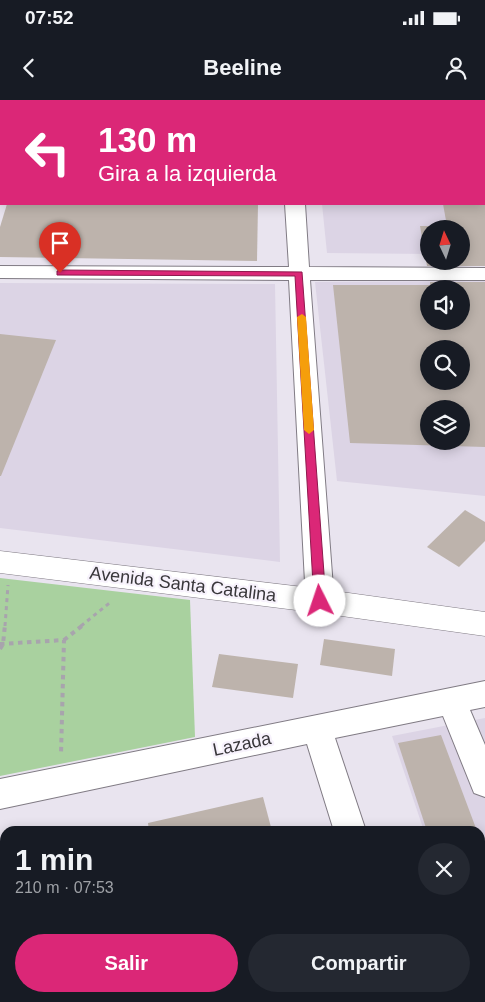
<!DOCTYPE html>
<html lang="es">
<head>
<meta charset="utf-8">
<style>
	:root { --surface:#171b24; --page:#242831; --text:#f1f3f6; --muted:#9ea1a6; --accent:#db2777 }
	body { margin:0; font-family:Arial,sans-serif; background:var(--page); color:var(--text); height:100vh; display:flex; flex-direction:column; font-size:19px; white-space:nowrap }
	* { box-sizing:border-box; margin:0 }
	p { font-size:16px; color:var(--muted) }
	.icon { flex:none; width:28px; height:28px; fill:none; stroke:currentColor; stroke-width:2; stroke-linecap:round; stroke-linejoin:round }
	.map { position:relative; flex:1; overflow:hidden }
	.details { position:absolute; left:0px; top:726px; width:485px; height:176px; display:flex; flex-direction:column; background:var(--surface); border-radius:15px 15px 0 0; box-shadow:0 2px 12px #0003 }
	.details>* { flex:none }
	.hud { position:absolute; left:0px; top:0px; width:485px; height:105px; box-shadow:0 2px 12px #0003; background:#db2777; color:#fff; overflow:hidden }
	.needle { width:32px; rotate:356deg }
	.controls { position:absolute; left:420px; top:120px; display:grid; gap:10px }
	.controls a { display:grid; place-items:center; width:50px; height:50px; border-radius:50%; background:var(--surface); box-shadow:0 2px 12px #0003; font-size:25px }
	.pin { position:absolute; display:grid; place-items:center; width:42px; height:42px; color:#fff; margin:-51px -21px; border-radius:50% 50% 50% 0; rotate:-45deg; box-shadow:0 0 5px #0007 }
	.pin .icon { rotate:45deg }
	.me { position:absolute; width:55px; margin:-28px; rotate:356deg; stroke-linejoin:round; filter:drop-shadow(0 0 4px #0008) }
	.turn { display:flex; align-items:center; gap:18px; height:105px; padding:0 15px; font-size:22px }
	.turn .icon { width:65px; height:65px; stroke-width:2.5 }
	.turn b { display:block; font-size:35px; line-height:42px }
	.round { display:grid; place-items:center; flex:none; width:52px; height:52px; border-radius:26px; background:var(--page) }
	.summary { display:flex; align-items:center; justify-content:space-between; height:85px; padding:0 15px }
	h1 { font-size:30px; font-weight:700; line-height:38px }
	.primary-button { display:flex; gap:10px; margin-top:auto; padding:10px 15px }
	.primary-button a { flex:1; height:58px; border-radius:30px; background:var(--accent); color:#fff; font-size:20px; font-weight:700; line-height:58px; text-align:center }
	.primary-button a+a { background:var(--page); color:var(--text) }
	.status { display:flex; justify-content:space-between; align-items:center; height:35px; padding:0 25px; background:var(--surface); direction:ltr }
	.status svg { height:14px; fill:currentColor }
	header { display:flex; justify-content:space-between; align-items:center; height:65px; padding:0 15px; background:var(--surface); font-size:22px; font-weight:700 }
	.map>svg:first-child { display:block }
	.built { fill:#dcd4e5; fill-rule:evenodd }
	.green { fill:#a9d19f }
	.building { fill:#bdb3ac; fill-rule:evenodd }
	.lines { fill:none; stroke-linecap:round; stroke-linejoin:round }
	.minor-casing { stroke:#807b84; stroke-width:2 }
	.major-casing { stroke:#807b84; stroke-width:1 }
	.path-far1 { stroke:#a8a4ad; stroke-width:3; stroke-dasharray:4 4; stroke-linecap:butt }
	.path { stroke:#a8a4ad; stroke-width:4; stroke-dasharray:4.5 4.5; stroke-linecap:butt }
	.minor { fill:#fff; fill-rule:evenodd }
	.major { fill:#fff; fill-rule:evenodd }
	.route { fill:#db2777; stroke:#8e194d }
	.slow { fill:#f59e0b }
	.labels { text-anchor:middle; stroke-width:4.5; stroke-linejoin:round; paint-order:stroke }
	.street-label { font-size:18px; fill:#39373b; stroke:#f7f2fc }
</style>
</head>
<body>
<div class="status"><b>07:52</b><svg viewBox="0 0 49 12"><path d="M0 12V9h3v3zM5 12V6h3v6zM10 12V3h3v9zM15 12V0h3v12zM26 1h20v11H26zM47 4h2v5h-2z"/></svg></div>
<header><svg class="icon" aria-label="back" viewBox="0 0 24 24"><path d="M15 5l-7 7 7 7"/></svg>Beeline<svg class="icon" aria-label="person" viewBox="0 0 24 24"><circle cx="12" cy="8" r="4"/><path d="M4 21q1-7 8-7t8 7"/></svg></header>
<div class="map">
<svg width="485" height="902" viewBox="0 0 485 902">
	<rect width="100%" height="100%" fill="#e9e4ef"/>
	<g class="built">
		<polygon points="310,0 485,0 485,154 461,129 429,129 429,154 327,153 322,104 484,104 484,1"/>
		<path d="M485,181V396L337,381L315,182ZM429,189H461V221H429ZM429,249H461V281H429ZM429,309H461V341H429Z"/>
		<polygon points="0,183 275,184 280,462 0,428"/>
		<polygon points="485,618 485,902 483,902 480,893 480,731 424,731 392,636"/>
	</g>
	<polygon class="green" points="0,478 190,500 195,637 0,676"/>
	<g class="building">
		<polygon points="7,104 258,104 257,161 0,157 0,127"/>
		<path d="M443,104H485V166H427L420,126H447ZM429,129H461V161H429Z"/>
		<path d="M430,182H485V347L350,343L333,185H430ZM429,189H461V221H429ZM429,249H461V281H429ZM429,309H461V341H429Z"/>
		<polygon points="0,234 56,240 1,376 0,376"/>
		<polygon points="465,410 485,422 485,441 459,467 427,447"/>
		<polygon points="324,539 395,549 392,576 320,565"/>
		<polygon points="219,554 298,564 293,598 212,587"/>
		<polygon points="441,635 477,731 427,731 398,643"/>
		<polygon points="263,697 272,731 149,731 148,723"/>
	</g>
	<g class="lines">
		<g class="minor-casing">
			<g id="minor">
				<polygon points="43,0 61,0 61,1 44,1"/>
				<polygon points="279,0 297,0 297,1 280,1"/>
				<polygon points="285,104 305,104 309,167 485,168 485,180 310,180 334,501 330,509 320,512 310,509 306,501 289,180 0,178 0,166 289,167"/>
				<polygon points="485,581 485,607 470,610 485,645 485,697 474,693 443,616 335,638 366,731 334,731 307,644 0,709 0,679"/>
				<polygon points="385,898 421,898 422,902 386,902"/>
			</g>
		</g>
		<g class="major-casing">
			<polygon id="major" points="0,451 320,489 485,512 485,536 320,513 0,473"/>
		</g>
		<g class="path-far1">
			<polyline points="5,526 8,485"/>
			<polyline points="81,526 112,501"/>
		</g>
		<g class="path">
			<polyline points="64,540 83,525"/>
			<polyline points="0,544 64,540 61,654"/>
			<polyline points="0,549 3,544 5,525"/>
		</g>
		<use href="#minor" class="minor"/>
		<use href="#major" class="major"/>
	</g>
	<polygon class="route" points="60,170 302,172 326,501 324,504 316,504 314,501 295,176 57,175 57,171"/>
	<polygon class="slow" points="302,214 306,217 314,330 309,334 304,330 297,217"/>
	<g class="labels">
		<g class="street-label">
			<text transform="translate(183 484) rotate(7)" y="6">Avenida Santa Catalina</text>
			<text transform="translate(242 644) rotate(-12)" y="6">Lazada</text>
		</g>
	</g>
</svg>
<div class="controls">
<a><svg class="needle" viewBox="-14 -14 28 28"><path d="M0-13l5 13h-10z" fill="#e53935"/><path d="M0 13l5-13h-10z" fill="#9ea1a6"/></svg></a>
<a><svg class="icon" aria-label="sound" viewBox="0 0 24 24"><path d="M4 9h4l5-4v14l-5-4H4zM17 9q2 3 0 6"/></svg></a>
<a><svg class="icon" aria-label="search" viewBox="0 0 24 24"><circle cx="10" cy="10" r="6"/><path d="M15 15l6 6"/></svg></a>
<a><svg class="icon" aria-label="layers" viewBox="0 0 24 24"><path d="M12 4l9 5-9 5-9-5zM3 14l9 5 9-5"/></svg></a>
</div>
<div class="pin" style="left:60px;top:173px;background:#d93025"><svg class="icon" aria-label="arrive" viewBox="0 0 24 24"><path d="M6 21V4h12l-3 4 3 4H6"/></svg></div>
<svg class="me" style="left:320px;top:501px" viewBox="-20 -20 40 40"><circle r="19" fill="#fff"/><path d="M0-13L10 11 0 6-10 11z" fill="#db2777"/></svg>
<div class="hud">
<div class="turn"><svg class="icon" aria-label="left" viewBox="0 0 24 24"><path d="M17 20v-9H6M10 6l-5 5 5 5"/></svg><div><b>130 m</b>Gira a la izquierda</div></div>
</div>
<section class="details">
<div class="summary"><div><h1>1 min</h1><p>210 m · 07:53</p></div><a class="round"><svg class="icon" aria-label="close" viewBox="0 0 24 24"><path d="M6 6l12 12M18 6L6 18"/></svg></a></div>
<div class="primary-button"><a>Salir</a><a>Compartir</a></div>
</section>
</div>
</body>
</html>
